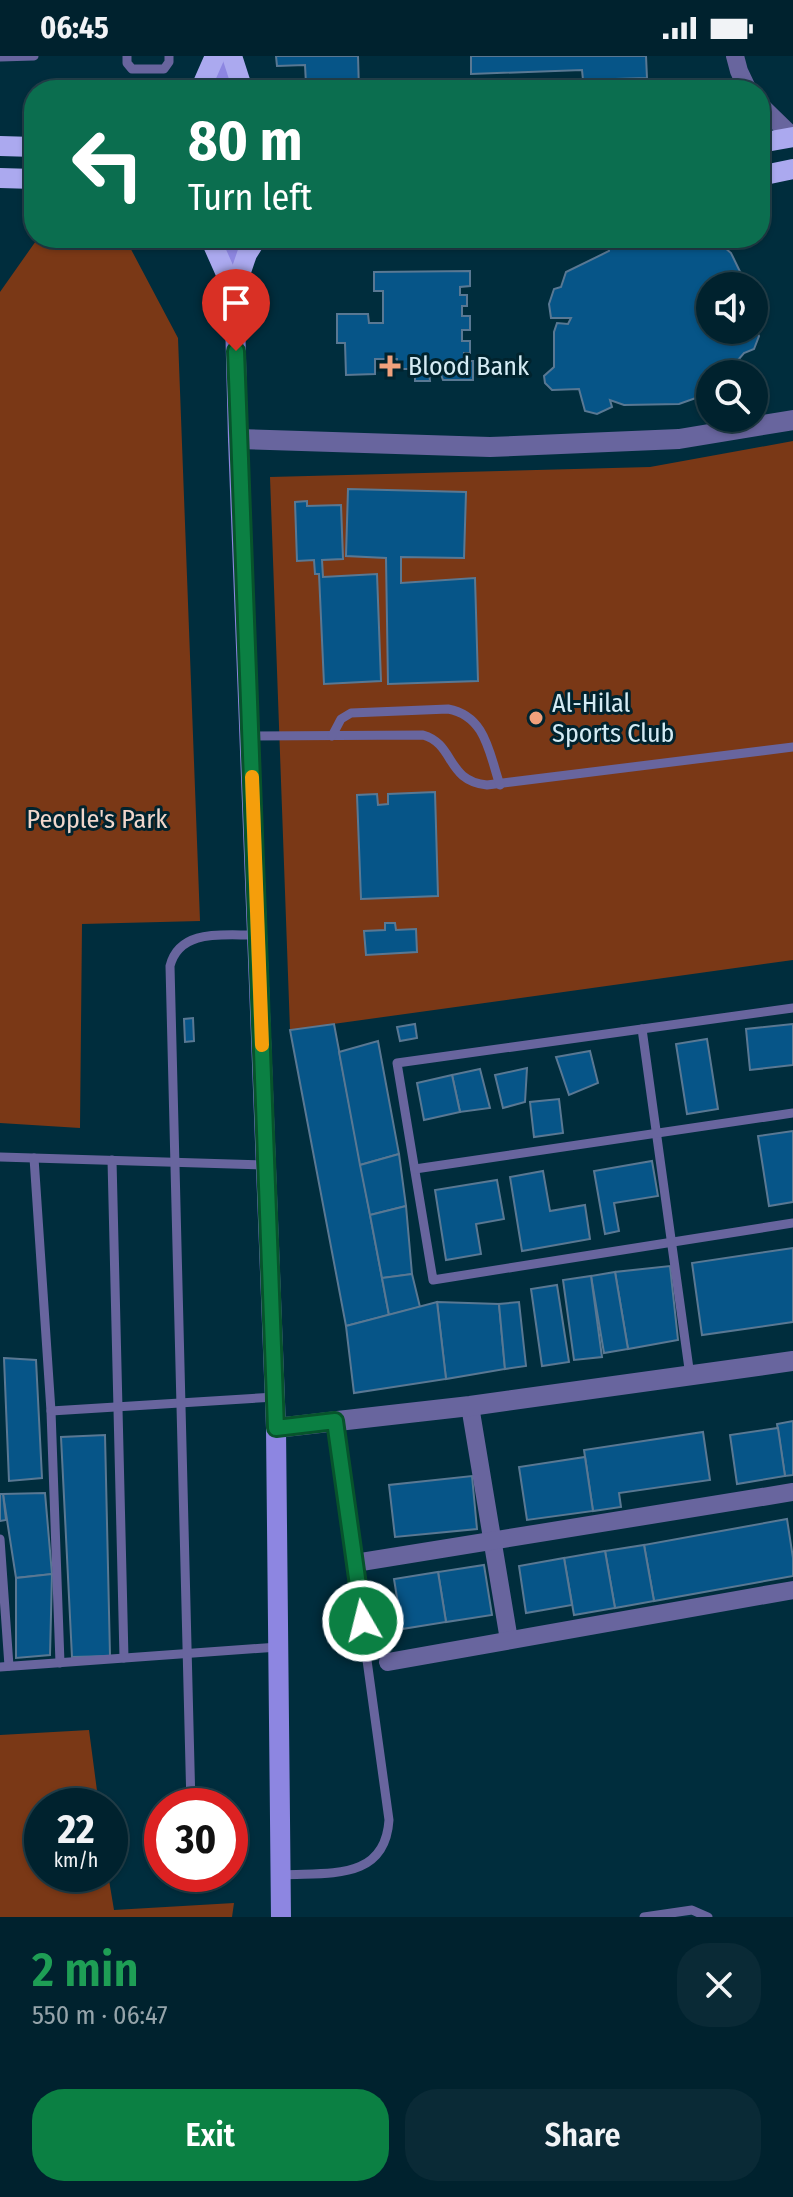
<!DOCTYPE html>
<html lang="en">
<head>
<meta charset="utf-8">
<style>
	:root { --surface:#00222e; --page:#0a2a36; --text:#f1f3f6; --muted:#95a4aa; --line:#223f4a; --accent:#0b8043 }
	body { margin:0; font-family:"Fira Sans Condensed",sans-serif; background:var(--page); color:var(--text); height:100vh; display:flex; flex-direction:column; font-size:30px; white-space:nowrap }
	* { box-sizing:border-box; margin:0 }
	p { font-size:26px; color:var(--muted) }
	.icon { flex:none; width:44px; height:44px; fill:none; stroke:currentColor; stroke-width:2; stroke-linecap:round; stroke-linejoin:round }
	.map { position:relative; height:1861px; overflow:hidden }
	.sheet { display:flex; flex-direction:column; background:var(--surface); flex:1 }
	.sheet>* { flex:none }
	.top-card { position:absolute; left:24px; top:24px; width:746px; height:168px; border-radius:32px; box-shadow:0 2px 6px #0004,0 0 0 2px var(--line); background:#0b6e4f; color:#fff; overflow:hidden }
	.buttons { position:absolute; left:696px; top:216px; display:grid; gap:16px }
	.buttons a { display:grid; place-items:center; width:72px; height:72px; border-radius:50%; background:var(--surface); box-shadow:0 2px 6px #0004,0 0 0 2px var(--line); font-size:40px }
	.speed { position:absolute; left:24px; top:1732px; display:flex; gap:16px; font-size:40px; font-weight:700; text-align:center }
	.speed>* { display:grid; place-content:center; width:104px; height:104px; border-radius:50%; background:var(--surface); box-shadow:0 2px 6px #0004,0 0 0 2px var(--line); line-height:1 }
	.speed small { font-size:20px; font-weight:400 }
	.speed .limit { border:12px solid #d22; background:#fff; color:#111 }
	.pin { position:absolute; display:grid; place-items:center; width:68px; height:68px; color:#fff; margin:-82px -34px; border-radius:50% 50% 50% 0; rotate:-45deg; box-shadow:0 0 8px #0007 }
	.pin .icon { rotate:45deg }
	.me { position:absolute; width:88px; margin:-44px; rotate:352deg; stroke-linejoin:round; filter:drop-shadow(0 0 6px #0008) }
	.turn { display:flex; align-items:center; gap:28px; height:168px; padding:0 32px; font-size:36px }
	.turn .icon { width:104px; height:104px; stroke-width:2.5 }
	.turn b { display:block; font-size:56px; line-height:68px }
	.round { display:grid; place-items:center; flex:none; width:84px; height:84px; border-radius:32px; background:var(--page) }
	.overview { display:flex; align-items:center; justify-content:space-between; height:136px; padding:0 32px }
	h1 { font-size:48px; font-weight:600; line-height:60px; color:#1e9e55 }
	.primary-button { display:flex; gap:16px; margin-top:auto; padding:16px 32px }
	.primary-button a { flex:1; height:92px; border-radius:32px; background:var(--accent); color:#fff; font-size:32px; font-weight:600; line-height:92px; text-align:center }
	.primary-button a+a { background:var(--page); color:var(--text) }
	.status { display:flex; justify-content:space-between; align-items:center; height:56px; padding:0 40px; background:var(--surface); direction:ltr }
	.status svg { height:22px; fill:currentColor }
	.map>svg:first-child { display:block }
	.green { fill:#7a3816 }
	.building { fill:#065588; stroke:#597893; stroke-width:2 }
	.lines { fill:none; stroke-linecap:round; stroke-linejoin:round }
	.service { stroke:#68659e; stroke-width:9 }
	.minor { stroke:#68659e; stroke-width:18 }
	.tertiary { stroke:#68659e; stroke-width:20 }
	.secondary { stroke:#8d86e1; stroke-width:20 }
	.primary { stroke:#aba9ef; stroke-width:20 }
	.route-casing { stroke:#07532c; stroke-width:20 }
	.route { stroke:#0b8043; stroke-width:14 }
	.slow { stroke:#f59e0b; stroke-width:14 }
	.poi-dot { fill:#f1a17c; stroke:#01232e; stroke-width:3 }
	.labels { text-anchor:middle; stroke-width:6; stroke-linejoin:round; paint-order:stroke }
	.poi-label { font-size:26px; fill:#d4ebf4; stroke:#01232e; text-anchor:start }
	.park-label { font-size:26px; fill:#f1d7cc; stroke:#01232e }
</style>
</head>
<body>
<div class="status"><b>06:45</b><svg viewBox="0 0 49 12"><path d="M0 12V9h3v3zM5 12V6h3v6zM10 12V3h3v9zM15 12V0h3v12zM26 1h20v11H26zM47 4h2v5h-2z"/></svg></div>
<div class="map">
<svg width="793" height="1861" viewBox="0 0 793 1861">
	<rect width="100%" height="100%" fill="#002d3d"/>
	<g class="green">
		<polygon points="38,182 125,182 178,282 200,865 82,868 80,1072 0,1067 0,236"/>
		<polygon points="793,385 793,904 290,974 270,421 650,411"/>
		<polygon points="89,1674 99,1750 42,1750 42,1818 108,1818 114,1854 234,1847 232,1861 0,1861 0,1679"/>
	</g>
	<g class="building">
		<polygon points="276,0 358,0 359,34 320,34 320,28 306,28 305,9 277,10"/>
		<polygon points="471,0 646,0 647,22 583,24 582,14 471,18"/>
		<polygon points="609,182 687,183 710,191 724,191 731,197 746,228 743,230 710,230 710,274 756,274 759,280 754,293 744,297 738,304 742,318 710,318 710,337 679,348 624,349 610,344 612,351 597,358 585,355 579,333 552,334 545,327 544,320 554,311 554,276 557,267 568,268 571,262 551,262 549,248 554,233 561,231 566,216 609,195"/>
		<polygon points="470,215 470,230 460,231 460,239 467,239 467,250 462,250 462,260 470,260 470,274 462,274 462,285 470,285 470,297 464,297 464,305 473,305 473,324 443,324 440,316 429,316 430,325 415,325 415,313 397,313 397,303 375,303 375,318 346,319 345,287 337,287 337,258 368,258 369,267 383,267 383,235 374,235 374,216"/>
		<polygon points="348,433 466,436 464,502 401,501 401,527 475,522 478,625 388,628 386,502 346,500"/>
		<polygon points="307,445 307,450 341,449 343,503 322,504 323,521 377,518 381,625 324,628 319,518 315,518 314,504 297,505 295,446"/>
		<polygon points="435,736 438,840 361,843 357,739 377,738 378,749 388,748 388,738"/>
		<polygon points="385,867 395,867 396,874 416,873 417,896 366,899 364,875 385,874"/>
		<polygon points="193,962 194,985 185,986 184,963"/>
		<polygon points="334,968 389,1259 346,1270 290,974"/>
		<polygon points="415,968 417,982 400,985 397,971"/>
		<polygon points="793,968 793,1009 750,1014 746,973"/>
		<polygon points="707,983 718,1053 687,1058 676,988"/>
		<polygon points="378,985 399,1098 360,1109 339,996"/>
		<polygon points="590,995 598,1027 569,1039 556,1001"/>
		<polygon points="527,1012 525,1046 503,1052 495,1019"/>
		<polygon points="480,1013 490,1052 460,1056 452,1019"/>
		<polygon points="452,1019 460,1056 424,1064 417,1027"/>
		<polygon points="559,1043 563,1077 534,1081 530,1046"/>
		<polygon points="793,1075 793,1146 769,1150 758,1080"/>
		<polygon points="399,1098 406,1150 370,1159 360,1109"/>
		<polygon points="652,1105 658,1140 614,1147 619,1175 605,1178 594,1115"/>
		<polygon points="543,1115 550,1155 585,1149 590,1183 522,1195 510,1121"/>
		<polygon points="497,1124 504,1163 476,1168 481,1198 446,1204 435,1134"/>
		<polygon points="406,1150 412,1218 382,1222 370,1159"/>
		<polygon points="793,1192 793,1266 702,1279 692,1207"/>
		<polygon points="670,1210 678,1284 628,1293 615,1216"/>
		<polygon points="615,1216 628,1293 604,1297 591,1220"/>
		<polygon points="412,1218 420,1251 389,1259 382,1222"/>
		<polygon points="591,1220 602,1301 574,1304 563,1224"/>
		<polygon points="557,1229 569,1306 542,1310 531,1233"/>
		<polygon points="437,1246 499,1248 505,1313 446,1323"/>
		<polygon points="437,1246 446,1323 354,1337 346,1270"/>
		<polygon points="519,1246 526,1310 505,1313 499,1248"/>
		<polygon points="4,1302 36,1304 42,1422 9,1425"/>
		<polygon points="793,1365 793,1419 785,1420 777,1368"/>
		<polygon points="778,1372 785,1420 737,1428 730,1379"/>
		<polygon points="703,1376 710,1424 619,1437 621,1451 593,1455 584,1394"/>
		<polygon points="105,1379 110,1600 72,1601 61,1381"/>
		<polygon points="585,1401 593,1455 527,1464 519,1411"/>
		<polygon points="472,1420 477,1473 395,1481 389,1429"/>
		<polygon points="45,1437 52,1518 16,1522 3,1438"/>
		<polygon points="0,1438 3,1438 6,1464 0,1465"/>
		<polygon points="787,1463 793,1502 793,1520 654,1545 644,1489"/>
		<polygon points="644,1489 654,1545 615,1552 605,1495"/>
		<polygon points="605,1495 615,1552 574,1559 564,1502"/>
		<polygon points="564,1502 572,1549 526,1557 519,1510"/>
		<polygon points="484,1509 492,1559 446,1566 438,1516"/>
		<polygon points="438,1516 446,1566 402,1573 394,1523"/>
		<polygon points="52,1518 50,1599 16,1602 16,1522"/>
	</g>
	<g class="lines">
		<g class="service">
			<polyline points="127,0 127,7 132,13 164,13 169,6 169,0"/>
			<polyline points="0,1 34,0"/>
			<path d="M250,680L423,679C455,688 446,725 487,729L793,691"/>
			<path d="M332,680L341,663L351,657L448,653C486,660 489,697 500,729"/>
			<polyline points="793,952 397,1007 433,1224 793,1167"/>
			<polyline points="642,973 690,1320"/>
			<polyline points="0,1101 266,1109"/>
			<polyline points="34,1102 51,1355 60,1607"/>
			<polyline points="112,1104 124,1602"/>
			<polyline points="415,1113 793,1057"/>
			<polyline points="51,1355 275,1341"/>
			<polyline points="0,1483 9,1610"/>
			<polyline points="0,1611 278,1591"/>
			<path d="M191,1750L170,910C180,871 226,880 258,879"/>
			<path d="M282,1819C327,1816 385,1826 389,1764L366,1597"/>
			<polyline points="644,1861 692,1854 708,1861"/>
		</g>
		<g class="minor">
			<polyline points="735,0 739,15 748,34"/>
			<polyline points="760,49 793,81"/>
			<polyline points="470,1350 509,1584"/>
			<polyline points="335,1365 363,1565"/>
			<polyline points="355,1507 793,1436"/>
			<polyline points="388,1606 793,1534"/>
		</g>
		<g class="tertiary">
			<polyline points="238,383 490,391 679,383 793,364"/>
			<polyline points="276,1372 470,1350 793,1305"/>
		</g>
		<g class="secondary">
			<polyline points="224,0 226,34"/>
			<polyline points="233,182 238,383 276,1372 281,1861"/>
		</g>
		<g class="primary">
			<polyline points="232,0 243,34"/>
			<polyline points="200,34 215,0"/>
			<polyline points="760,87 793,81"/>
			<polyline points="0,90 34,91"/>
			<polyline points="760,120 793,113"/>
			<polyline points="0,122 34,123"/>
			<polyline points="210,182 234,236"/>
			<polyline points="234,236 247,198 257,182"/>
		</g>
	</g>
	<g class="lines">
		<g class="route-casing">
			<polyline id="route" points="236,295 276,1372 335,1365 363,1565"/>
		</g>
		<use href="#route" class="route"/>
		<polyline class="slow" points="252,721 262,989"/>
	</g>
	<g class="poi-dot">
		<path d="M386 298h8v8h8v8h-8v8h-8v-8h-8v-8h8z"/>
		<circle cx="536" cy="662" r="8"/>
	</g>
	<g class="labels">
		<g class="poi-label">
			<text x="408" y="319">Blood Bank</text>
			<text x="552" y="656">Al-Hilal<tspan x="552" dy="30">Sports Club</tspan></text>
		</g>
		<g class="park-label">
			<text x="97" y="772">People's Park</text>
		</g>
	</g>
</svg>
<div class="buttons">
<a><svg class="icon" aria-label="sound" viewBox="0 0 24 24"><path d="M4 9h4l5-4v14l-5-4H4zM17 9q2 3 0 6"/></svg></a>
<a><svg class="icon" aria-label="search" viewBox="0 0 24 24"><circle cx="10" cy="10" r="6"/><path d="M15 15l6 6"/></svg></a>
</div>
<div class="speed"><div>22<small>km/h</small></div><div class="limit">30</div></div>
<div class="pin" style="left:236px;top:295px;background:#d93025"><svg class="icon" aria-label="arrive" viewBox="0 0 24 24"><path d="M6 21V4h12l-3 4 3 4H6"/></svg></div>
<svg class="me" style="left:363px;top:1565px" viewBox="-20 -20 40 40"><circle r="17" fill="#0b8043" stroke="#fff" stroke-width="3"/><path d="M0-11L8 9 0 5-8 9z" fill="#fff"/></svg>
<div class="top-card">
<div class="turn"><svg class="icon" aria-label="left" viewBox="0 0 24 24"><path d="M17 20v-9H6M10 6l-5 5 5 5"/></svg><div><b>80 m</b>Turn left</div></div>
</div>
</div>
<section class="sheet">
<div class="overview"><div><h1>2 min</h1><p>550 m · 06:47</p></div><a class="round"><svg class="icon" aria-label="close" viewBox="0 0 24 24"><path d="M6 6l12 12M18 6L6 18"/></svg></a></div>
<div class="primary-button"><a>Exit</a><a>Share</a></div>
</section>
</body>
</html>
